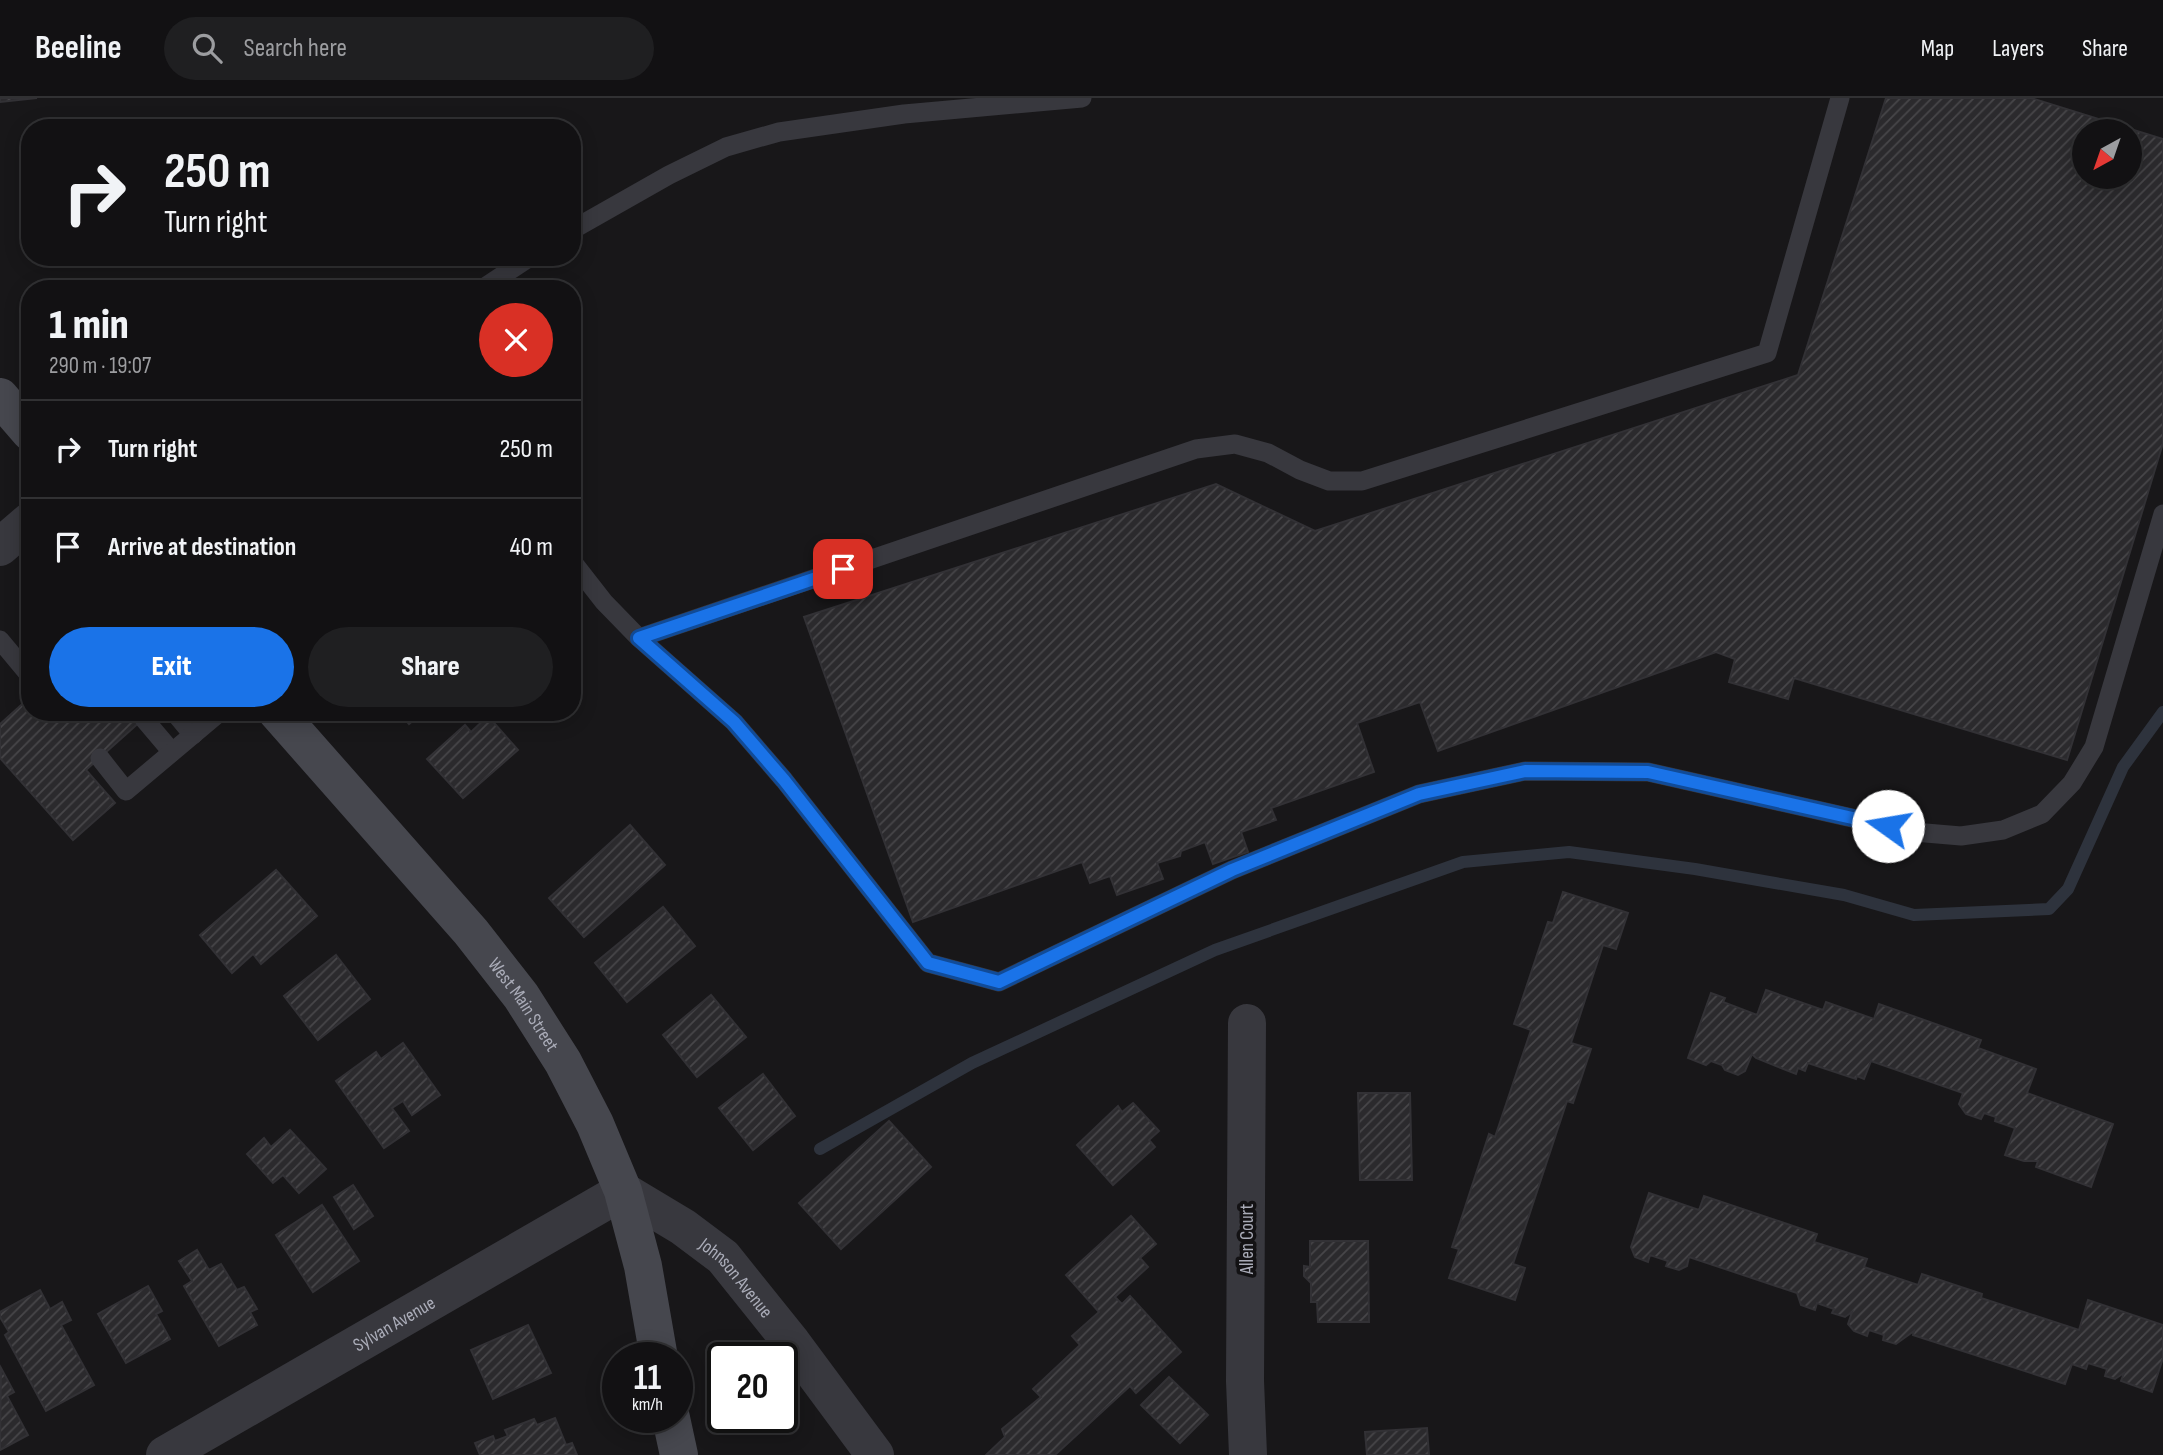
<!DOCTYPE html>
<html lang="en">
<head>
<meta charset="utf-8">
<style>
	:root { --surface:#121113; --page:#1f1f21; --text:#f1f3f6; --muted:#9c9da0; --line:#313133; --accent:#1a73e8 }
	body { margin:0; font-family:"Sofia Sans Condensed",sans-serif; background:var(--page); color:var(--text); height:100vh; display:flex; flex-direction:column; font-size:26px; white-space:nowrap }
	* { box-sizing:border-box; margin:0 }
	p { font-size:23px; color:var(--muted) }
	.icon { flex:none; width:38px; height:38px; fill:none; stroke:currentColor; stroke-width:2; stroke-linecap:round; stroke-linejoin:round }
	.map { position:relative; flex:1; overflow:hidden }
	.panel { position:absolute; left:21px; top:182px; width:560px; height:441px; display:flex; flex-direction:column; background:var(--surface); border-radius:28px; box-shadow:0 4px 18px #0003,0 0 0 2px var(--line) }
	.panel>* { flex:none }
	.top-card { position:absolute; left:21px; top:21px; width:560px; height:147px; border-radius:28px; box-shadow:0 4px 18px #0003,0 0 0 2px var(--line); background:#121113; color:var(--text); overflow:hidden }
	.needle { width:46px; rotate:220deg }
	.fabs { position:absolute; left:2072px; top:21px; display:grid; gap:14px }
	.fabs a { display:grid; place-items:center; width:70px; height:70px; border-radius:50%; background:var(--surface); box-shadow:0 4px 18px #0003,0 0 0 2px var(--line); font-size:35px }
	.speed { position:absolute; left:602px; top:1244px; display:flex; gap:14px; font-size:35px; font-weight:700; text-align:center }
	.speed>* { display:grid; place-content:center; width:91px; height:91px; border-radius:50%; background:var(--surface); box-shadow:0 4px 18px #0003,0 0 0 2px var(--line); line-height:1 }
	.speed small { font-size:18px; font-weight:400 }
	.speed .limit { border:4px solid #111; border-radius:10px; background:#fff; color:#111 }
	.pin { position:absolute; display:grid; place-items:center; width:60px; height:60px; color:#fff; margin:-30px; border-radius:14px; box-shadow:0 4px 10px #0006 }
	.me { position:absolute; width:77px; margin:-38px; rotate:283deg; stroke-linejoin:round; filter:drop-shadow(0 0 5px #0008) }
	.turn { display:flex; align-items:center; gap:24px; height:147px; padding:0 28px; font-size:32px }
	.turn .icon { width:91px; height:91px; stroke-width:2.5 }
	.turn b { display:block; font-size:49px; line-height:60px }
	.round { display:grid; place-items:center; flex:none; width:74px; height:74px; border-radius:37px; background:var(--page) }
	.head { display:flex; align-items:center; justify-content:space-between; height:119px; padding:0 28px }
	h1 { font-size:42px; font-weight:800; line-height:52px }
	.button { display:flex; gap:14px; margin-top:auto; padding:14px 28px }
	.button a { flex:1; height:80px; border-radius:42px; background:var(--accent); color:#fff; font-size:28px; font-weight:800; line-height:80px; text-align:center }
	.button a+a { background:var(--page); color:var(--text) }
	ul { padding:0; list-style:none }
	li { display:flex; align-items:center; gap:21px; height:98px; padding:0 28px; border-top:2px solid var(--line) }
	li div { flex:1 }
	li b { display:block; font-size:26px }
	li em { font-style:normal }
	header { display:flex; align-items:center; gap:42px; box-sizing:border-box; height:98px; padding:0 35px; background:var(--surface); border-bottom:2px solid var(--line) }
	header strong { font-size:33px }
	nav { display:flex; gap:38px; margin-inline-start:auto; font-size:24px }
	.search { width:490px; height:63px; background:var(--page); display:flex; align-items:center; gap:18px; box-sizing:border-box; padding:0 24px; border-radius:38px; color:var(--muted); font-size:26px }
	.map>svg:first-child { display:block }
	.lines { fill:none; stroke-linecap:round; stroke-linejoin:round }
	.stream { stroke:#2e333d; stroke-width:12 }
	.building { fill:url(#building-hatch); stroke:#323135; stroke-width:2; fill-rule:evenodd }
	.service { stroke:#38383e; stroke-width:19 }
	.minor { stroke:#38383e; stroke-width:38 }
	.tertiary { stroke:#38383e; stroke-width:38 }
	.secondary { stroke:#46474e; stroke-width:38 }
	.route-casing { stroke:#114b97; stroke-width:18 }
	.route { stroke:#1a73e8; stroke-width:12 }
	.labels { text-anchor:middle; stroke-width:7; stroke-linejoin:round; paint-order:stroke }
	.street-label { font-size:19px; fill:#aaacb8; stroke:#131214 }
</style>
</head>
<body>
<header>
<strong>Beeline</strong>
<div class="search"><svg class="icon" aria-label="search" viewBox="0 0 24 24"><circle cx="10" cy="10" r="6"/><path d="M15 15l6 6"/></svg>Search here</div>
<nav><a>Map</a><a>Layers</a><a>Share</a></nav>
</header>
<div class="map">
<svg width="2163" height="1357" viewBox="0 0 2163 1357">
	<defs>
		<pattern id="building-hatch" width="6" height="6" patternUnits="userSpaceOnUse" patternTransform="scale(1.75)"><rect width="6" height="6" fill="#2b2a2d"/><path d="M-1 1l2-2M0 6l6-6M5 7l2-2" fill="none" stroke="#474649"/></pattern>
	</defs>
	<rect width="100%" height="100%" fill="#181719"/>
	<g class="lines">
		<polyline class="stream" points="820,1051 972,965 1215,852 1463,764 1569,754 1695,771 1844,797 1914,817 2049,811 2068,791 2123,669 2163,614"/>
	</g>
	<g class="building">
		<polygon points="0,0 37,0 0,4"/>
		<path d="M1886,0H2031L2163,41V345L2067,662L1794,580L1788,601L1729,584L1735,561L1716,554L1438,653L1420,604L1357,625L1374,674L1271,710L1276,722L1241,734L1248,754L1213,766L1205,744L1181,753L1180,758L1157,765L1163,781L1117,797L1110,778L1090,785L1082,764L913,824L804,519L1216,386L1315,433L1798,277ZM2084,33H2130V79H2084Z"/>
		<polygon points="30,599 30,614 151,614 86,672 115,705 73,742 0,660 0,626"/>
		<polygon points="399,614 423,614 409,626"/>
		<polygon points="488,618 518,652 463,700 427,661 465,627 471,634"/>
		<polygon points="630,727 665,767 584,839 549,800"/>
		<polygon points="276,772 317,818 261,866 253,856 232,875 200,837"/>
		<polygon points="1563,794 1628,815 1616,851 1603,847 1571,945 1591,951 1573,1005 1567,1003 1513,1166 1525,1170 1515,1202 1449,1180 1459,1151 1452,1149 1489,1036 1495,1039 1531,932 1514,926 1548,824 1553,825"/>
		<polygon points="663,809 695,848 627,904 595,865"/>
		<polygon points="336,857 370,901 318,942 284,898"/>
		<polygon points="1766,892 1823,912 1826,904 1874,921 1879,906 1981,942 1978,950 2036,971 2027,995 2113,1026 2091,1089 2036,1069 2038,1063 2024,1063 2005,1057 2015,1030 1995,1023 1996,1019 1984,1015 1981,1021 1966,1016 1959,1006 1963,995 1871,963 1864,981 1857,978 1856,981 1808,965 1805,973 1798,970 1796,976 1756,960 1752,956 1745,973 1738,977 1725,972 1722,967 1711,963 1706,967 1688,960 1711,895 1725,900 1723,904 1757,917"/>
		<polygon points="711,897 746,939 697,979 663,937"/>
		<polygon points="403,945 440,997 412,1017 403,1003 392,1010 409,1033 384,1050 336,983 376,954 381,961"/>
		<polygon points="763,976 795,1018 753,1052 719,1010"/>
		<polygon points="1358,995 1410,995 1412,1082 1360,1082"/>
		<polygon points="1133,1005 1159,1033 1149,1042 1155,1049 1113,1087 1077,1047 1118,1008 1122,1014"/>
		<polygon points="889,1023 931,1069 841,1151 799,1105"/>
		<polygon points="290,1032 326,1071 299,1095 283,1077 273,1085 247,1056 264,1040 271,1049"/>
		<polygon points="353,1087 373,1118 354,1131 334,1099"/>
		<polygon points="1649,1095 1699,1112 1704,1098 1817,1136 1814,1144 1867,1161 1864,1169 1918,1187 1922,1176 1982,1196 1981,1200 2079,1232 2088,1202 2163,1227 2163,1260 2152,1294 2121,1283 2124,1275 2115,1281 2105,1278 2107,1271 2088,1265 2086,1271 2072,1266 2065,1286 1913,1237 1914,1233 1896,1246 1883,1242 1884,1237 1869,1232 1867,1238 1854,1233 1848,1226 1852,1214 1845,1219 1832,1215 1834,1211 1817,1205 1815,1212 1801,1207 1797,1195 1689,1159 1687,1168 1679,1172 1666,1168 1668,1163 1650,1157 1648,1164 1635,1159 1631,1149"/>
		<polygon points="322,1107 359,1163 313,1194 276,1137"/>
		<polygon points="1131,1118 1156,1146 1140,1160 1148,1169 1115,1199 1122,1206 1130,1198 1181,1254 1136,1295 1130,1288 1055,1357 986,1357 1005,1339 1002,1331 1041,1299 1033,1291 1080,1247 1072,1238 1099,1214 1066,1177"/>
		<polygon points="1310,1143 1368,1143 1369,1224 1318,1224 1317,1204 1311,1204 1311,1185 1304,1178 1304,1168 1310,1169"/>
		<polygon points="197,1152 209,1172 221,1166 237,1192 244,1189 257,1211 250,1214 257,1227 219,1248 184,1188 192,1183 179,1163"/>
		<polygon points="148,1188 162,1213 156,1216 170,1241 126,1265 98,1216"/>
		<polygon points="40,1192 50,1211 62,1204 71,1222 61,1227 94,1287 46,1313 5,1237 9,1234 0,1219 0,1214"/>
		<polygon points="528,1227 551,1275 493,1301 471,1252"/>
		<polygon points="1,1270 14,1294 7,1298 28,1337 0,1352"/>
		<polygon points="1169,1279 1208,1317 1180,1345 1141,1307"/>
		<polygon points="555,1320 566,1347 572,1345 577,1357 480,1357 475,1345 493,1338 495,1343 508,1338 505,1332 534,1321 537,1327"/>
		<polygon points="1427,1330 1429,1357 1367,1357 1365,1334"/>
	</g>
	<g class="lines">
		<g class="service">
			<polyline points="572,132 669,77 726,49 779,34 904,16 1082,0"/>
			<polyline points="482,191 530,159"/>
			<polyline points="572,463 604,504 639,540 734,624 784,682 928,865 999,884 1232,772 1419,696 1525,673 1648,674 1914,734 1961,738 2003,732 2042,716 2072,685 2094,649 2163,416"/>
			<polyline points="639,540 1196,351 1235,346 1268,355 1300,372 1329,383 1362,383 1767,255 1840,0"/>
			<polyline points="0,542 30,578"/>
			<polyline points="174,614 193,637"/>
			<polyline points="144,621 172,654"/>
			<polyline points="100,660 126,693 220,614"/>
		</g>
		<g class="minor">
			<polyline points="0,449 30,423"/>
			<polyline points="1247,925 1245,1283 1248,1357"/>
			<path id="s1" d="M165,1357L623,1093"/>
		</g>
		<path class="tertiary" id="s2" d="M623,1093L683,1129L723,1159L792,1245L875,1357"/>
		<g class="secondary">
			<polyline points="0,299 30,334"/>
			<path id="s3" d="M277,614L471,834L521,898L563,964L595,1026L623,1093L643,1168L659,1260"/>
			<polyline points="671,1320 679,1357"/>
		</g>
	</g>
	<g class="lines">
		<g class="route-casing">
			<polyline id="route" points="843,471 639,540 734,624 784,682 928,865 999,884 1232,772 1419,696 1525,673 1648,674 1888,728"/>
		</g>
		<use href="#route" class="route"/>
	</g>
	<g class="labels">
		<g class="street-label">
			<text dy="7" stroke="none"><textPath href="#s3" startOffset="383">West Main Street</textPath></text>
			<text transform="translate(1246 1141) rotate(-90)" y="7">Allen Court</text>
			<text dy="7" stroke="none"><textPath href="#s2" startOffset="144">Johnson Avenue</textPath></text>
			<text dy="7" stroke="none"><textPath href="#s1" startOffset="264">Sylvan Avenue</textPath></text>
		</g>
	</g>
</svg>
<div class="fabs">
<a><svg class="needle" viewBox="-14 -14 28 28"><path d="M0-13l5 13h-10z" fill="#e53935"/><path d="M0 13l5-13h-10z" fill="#9c9da0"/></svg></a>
</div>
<div class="speed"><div>11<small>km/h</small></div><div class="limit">20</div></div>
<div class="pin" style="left:843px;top:471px;background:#d93025"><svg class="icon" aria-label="arrive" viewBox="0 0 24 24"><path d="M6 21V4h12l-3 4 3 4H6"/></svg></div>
<svg class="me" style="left:1888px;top:728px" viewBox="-20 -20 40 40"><circle r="19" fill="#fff"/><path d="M0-13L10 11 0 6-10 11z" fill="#1a73e8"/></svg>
<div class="top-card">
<div class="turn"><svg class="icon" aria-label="right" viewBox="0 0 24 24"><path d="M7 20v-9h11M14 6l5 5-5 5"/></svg><div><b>250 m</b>Turn right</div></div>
</div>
<section class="panel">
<div class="head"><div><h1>1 min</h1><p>290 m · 19:07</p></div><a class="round" style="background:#d93025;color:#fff"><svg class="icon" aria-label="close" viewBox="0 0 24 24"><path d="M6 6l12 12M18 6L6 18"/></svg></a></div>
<ul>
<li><svg class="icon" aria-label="right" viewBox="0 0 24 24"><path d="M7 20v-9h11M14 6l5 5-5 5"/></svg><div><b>Turn right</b></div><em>250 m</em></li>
<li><svg class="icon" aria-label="arrive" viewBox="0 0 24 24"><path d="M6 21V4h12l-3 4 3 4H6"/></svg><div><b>Arrive at destination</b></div><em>40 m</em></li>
</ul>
<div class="button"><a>Exit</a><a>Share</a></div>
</section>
</div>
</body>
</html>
